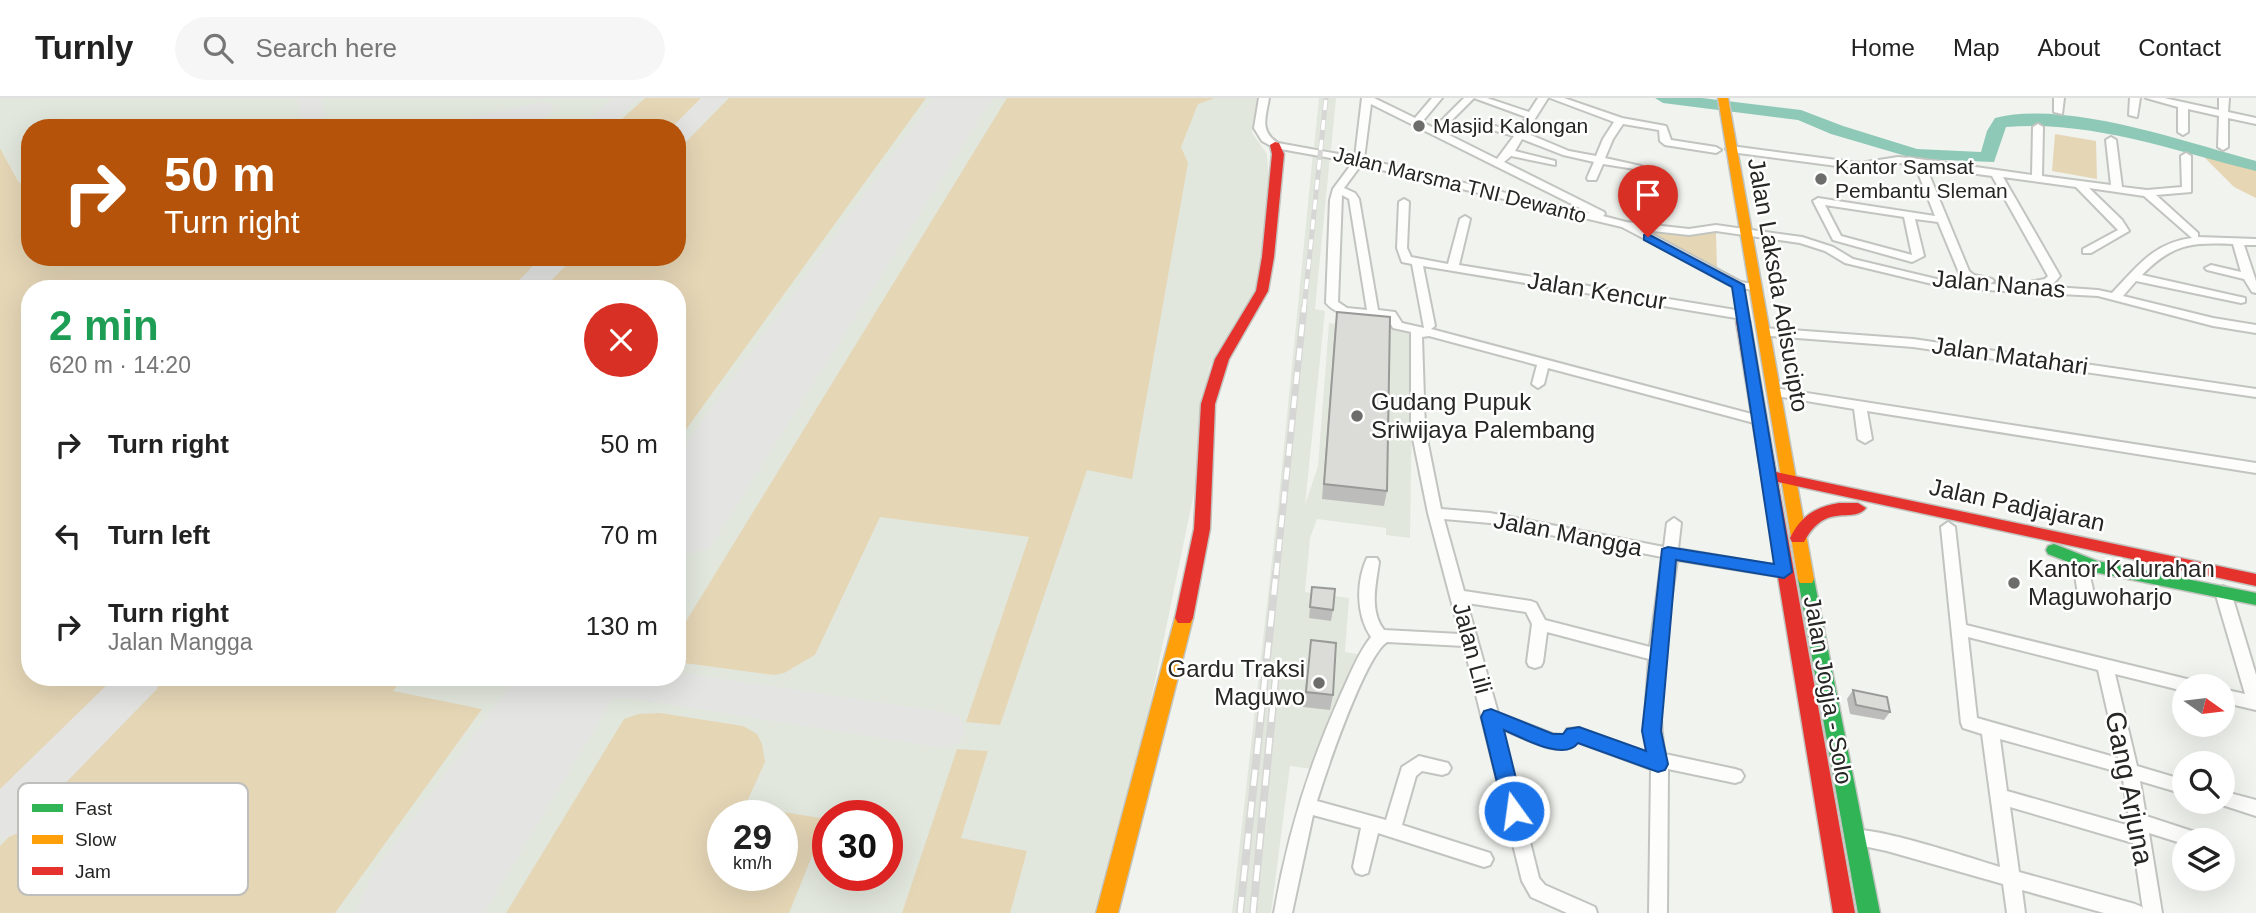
<!DOCTYPE html>
<html lang="en">
<head>
<meta charset="utf-8">
<style>
	:root { --surface:#fff; --page:#f6f6f6; --text:#222; --muted:#767676; --line:#e0e0e0 }
	body { margin:0; font-family:Helvetica,sans-serif; background:var(--page); color:var(--text); height:100vh; display:flex; flex-direction:column; font-size:26px; white-space:nowrap }
	* { box-sizing:border-box; margin:0 }
	p { font-size:23px; color:var(--muted) }
	.icon { flex:none; width:38px; height:38px; fill:none; stroke:currentColor; stroke-width:2; stroke-linecap:round; stroke-linejoin:round }
	.map { position:relative; flex:1; overflow:hidden }
	.details { position:absolute; left:21px; top:182px; width:665px; height:406px; display:flex; flex-direction:column; background:var(--surface); border-radius:28px; box-shadow:0 7px 28px #0002 }
	.details>* { flex:none }
	.banner { position:absolute; left:21px; top:21px; width:665px; height:147px; border-radius:28px; box-shadow:0 7px 28px #0002; background:#b45309; color:#fff; overflow:hidden }
	.needle { width:46px; rotate:104deg }
	.tools { position:absolute; left:2172px; top:576px; display:grid; gap:14px }
	.tools a { display:grid; place-items:center; width:63px; height:63px; border-radius:50%; background:var(--surface); box-shadow:0 7px 28px #0002; font-size:35px }
	.speed { position:absolute; left:707px; top:702px; display:flex; gap:14px; font-size:35px; font-weight:700; text-align:center }
	.speed>* { display:grid; place-content:center; width:91px; height:91px; border-radius:50%; background:var(--surface); box-shadow:0 7px 28px #0002; line-height:1 }
	.speed small { font-size:18px; font-weight:400 }
	.speed .limit { border:10px solid #d22; background:#fff; color:#111 }
	.pin { position:absolute; display:grid; place-items:center; width:60px; height:60px; color:#fff; margin:-72px -30px; border-radius:50% 50% 50% 0; rotate:-45deg; box-shadow:0 0 7px #0007 }
	.pin .icon { rotate:45deg }
	.me { position:absolute; width:77px; margin:-38px; rotate:346deg; stroke-linejoin:round; filter:drop-shadow(0 0 5px #0008) }
	.turn { display:flex; align-items:center; gap:24px; height:147px; padding:0 28px; font-size:32px }
	.turn .icon { width:91px; height:91px; stroke-width:2.5 }
	.turn b { display:block; font-size:49px; line-height:60px }
	.round { display:grid; place-items:center; flex:none; width:74px; height:74px; border-radius:37px; background:var(--page) }
	.headline { display:flex; align-items:center; justify-content:space-between; height:119px; padding:0 28px }
	h1 { font-size:42px; font-weight:800; line-height:52px; color:#1e9e55 }
	ul { padding:0; list-style:none }
	li { display:flex; align-items:center; gap:21px; height:91px; padding:0 28px }
	li div { flex:1 }
	li b { display:block; font-size:26px }
	li em { font-style:normal }
	header { display:flex; align-items:center; gap:42px; box-sizing:border-box; height:98px; padding:0 35px; background:var(--surface); border-bottom:2px solid var(--line) }
	header strong { font-size:33px }
	nav { display:flex; gap:38px; margin-inline-start:auto; font-size:24px }
	.search { width:490px; height:63px; background:var(--page); display:flex; align-items:center; gap:18px; box-sizing:border-box; padding:0 24px; border-radius:38px; color:var(--muted); font-size:26px }
	.map>svg:first-child { display:block }
	.built { fill:#e2e7dd; fill-rule:evenodd }
	.green { fill:#e5d6b6; fill-rule:evenodd }
	.forest { fill:#e7d6b3 }
	.lines { fill:none; stroke-linecap:round; stroke-linejoin:round }
	.river { fill:#8ec8b7; fill-rule:evenodd }
	.taxiway { fill:#e4e4e2; fill-rule:evenodd }
	.runway { fill:#e4e4e2; fill-rule:evenodd }
	.street-casing { stroke:#c2c4c0; stroke-width:4 }
	.fast-casing { stroke:#c2c4c0; stroke-width:3 }
	.slow-casing { stroke:#c2c4c0; stroke-width:3 }
	.jam-casing { stroke:#c2c4c0; stroke-width:3 }
	.street { fill:#fdfdfc; fill-rule:evenodd }
	.fast { fill:#30b455; fill-rule:evenodd }
	.slow { fill:#ff9f0a; fill-rule:evenodd }
	.jam { fill:#e5322d; fill-rule:evenodd }
	.rail-far2-casing { stroke:#d6d6d5; stroke-width:5 }
	.rail-far1-casing { stroke:#d6d6d5; stroke-width:7 }
	.rail-casing { stroke:#d6d6d5; stroke-width:8 }
	.rail-far2 { stroke:#fff; stroke-width:3.5; stroke-dasharray:10; stroke-linecap:butt }
	.rail-far1 { stroke:#fff; stroke-width:4.5; stroke-dasharray:12; stroke-linecap:butt }
	.rail { stroke:#fff; stroke-width:5; stroke-dasharray:16; stroke-linecap:butt }
	.wall { fill:#bcbdba }
	.building { fill:#dbdcd8; stroke:#999a97; stroke-width:2 }
	.route { fill:#1a73e8; stroke:#114b97; stroke-width:2 }
	.poi-dot { fill:#6d6e6b; stroke:#fff; stroke-width:2.5 }
	.labels { text-anchor:middle; stroke-width:5; stroke-linejoin:round; paint-order:stroke }
	.far-poi-label { font-size:21px; fill:#262724; stroke:#fff; text-anchor:start }
	.far-street-label { font-size:21px; fill:#262724; stroke:#fff }
	.street-label { font-size:24px; fill:#262724; stroke:#fff }
	.poi-label { font-size:24px; fill:#262724; stroke:#fff; text-anchor:start }
	.near-street-label { font-size:28px; fill:#262724; stroke:#fff }
	.key { fill:#fff; stroke:#bebebd; stroke-width:2 }
	.key-label { font-size:19px; fill:#262724 }
</style>
</head>
<body>
<header>
<strong>Turnly</strong>
<div class="search"><svg class="icon" aria-label="search" viewBox="0 0 24 24"><circle cx="10" cy="10" r="6"/><path d="M15 15l6 6"/></svg>Search here</div>
<nav><a>Home</a><a>Map</a><a>About</a><a>Contact</a></nav>
</header>
<div class="map">
<svg width="2256" height="815" viewBox="0 0 2256 815">
	<rect width="100%" height="100%" fill="#f1f3ee"/>
	<g class="built">
		<path d="M0,0H1259L1252,35L1267,56L1269,82L1261,166L1253,199L1210,268L1198,336L1199,371L1149,612L1094,815H0V619L45,579H677V191H381L404,159H677V30H30V94L18,83L0,50ZM723,718H782V777H723ZM828,718H887V777H828Z"/>
		<polygon points="1319,0 1336,0 1331,52 1314,49"/>
		<polygon points="1313,55 1330,58 1315,211 1325,213 1305,407 1318,368 1329,225 1413,234 1410,440 1386,437 1386,430 1317,421 1310,440 1305,494 1349,500 1345,554 1362,557 1312,671 1290,668 1271,815 1232,815 1278,409"/>
	</g>
	<g class="green">
		<polygon points="645,0 708,0 677,31 612,30"/>
		<polygon points="729,0 926,0 677,344 677,191 543,191 574,159 677,159 677,53"/>
		<polygon points="1007,0 1215,0 1198,6 1181,49 1188,65 1132,381 1087,372 1000,627 966,624 1029,439 880,419 815,557 784,575 774,577 677,564 677,538"/>
		<polygon points="2055,36 2096,43 2097,81 2052,73"/>
		<polygon points="0,50 18,83 30,94 30,159 548,159 516,191 30,191 30,579 127,579 0,706"/>
		<polygon points="1644,134 1694,137 1716,134 1717,170"/>
		<polygon points="165,579 404,579 393,593 482,611 335,815 0,815 0,748"/>
		<path d="M660,615L743,628L757,636L762,646L765,664L745,708L827,721L789,815H506L624,621L639,616ZM723,718H782V777H723Z"/>
		<polygon points="957,651 988,653 961,740 1027,753 1010,815 902,815"/>
	</g>
	<polygon class="forest" points="2203,58 2256,71 2256,100 2234,89"/>
	<g class="lines">
		<path class="river" d="M1655,0H1702L1801,12L1843,28L1917,51L1981,54L1987,33L1995,20C2068,2 2184,44 2256,63V73C2174,53 2092,22 2006,29L1994,64L1916,61L1831,36L1798,22L1663,5Z"/>
		<g class="taxiway">
			<polygon points="297,0 321,0 324,18 321,23 312,25 303,23 300,18"/>
			<polygon points="612,0 638,0 608,30 581,30"/>
			<polygon points="701,0 727,0 686,43 677,46 677,30 671,30"/>
			<path d="M542,4L551,6L554,11C539,33 467,30 442,30L445,25Z"/>
			<polygon points="541,159 572,159 543,191 511,191"/>
			<path d="M677,574L944,614L959,619L966,632L959,645L944,650L628,600C618,600 605,599 595,603C570,612 572,631 541,620L535,608L541,596L564,579H677Z"/>
			<polygon points="115,579 163,579 157,591 16,736 0,742 0,691"/>
		</g>
		<g class="runway">
			<polygon points="933,0 993,0 710,450 677,460 677,358"/>
			<polygon points="516,579 626,579 484,815 355,815 373,775"/>
		</g>
		<g class="street-casing">
			<g id="street">
				<path d="M1259,0H1269C1266,19 1259,33 1278,45L1355,59L1362,0H1374L1415,20L1432,0H1442L1422,24L1434,30L1464,0H1487L1529,14L1538,0H1548L1526,35L1569,53L1596,58L1603,41L1614,24L1550,0H1564L1622,20L1666,28L1671,42L1716,49L1721,52L1716,55L1665,47L1660,43L1659,32L1623,26L1613,41L1605,60L1641,68V72L1603,66L1596,82H1588L1587,80L1594,64L1563,57L1522,41L1515,53L1555,63V67L1511,58L1504,64L1604,114L1605,116L1603,118L1626,124L1689,131L1716,127L1802,139L1833,149L1853,161L1949,184L1982,185L1967,182L1960,177L1938,124L1915,121L1924,158L1912,164L1833,142L1813,103L1818,100L1935,118L1915,67L1898,65L1860,71L1731,54L1726,51L1731,48L1860,65L1898,59L1919,61L2032,77L2033,29L2038,26L2043,29L2042,78L2111,87L2106,42L2111,39L2116,42L2122,89L2147,92L2182,89L2181,58L2186,55L2191,58V94L2156,97L2198,135V139L2256,141V147H2244L2256,183V195L2252,194L2244,181L2207,172L2205,170L2211,167L2241,174L2233,146C2191,144 2172,146 2142,177L2245,200V204L2241,205L2136,183L2123,198L2213,220L2256,227V235L2213,228L2098,198L1949,190L1845,165L1825,153L1800,145L1716,133L1689,137L1644,132L1741,184L1759,187L1761,189L1755,192L1738,190L1622,129L1361,67L1344,90L1355,95L1359,101L1378,212L1395,214L1402,225L1424,230L1412,166L1402,164L1397,150L1399,104L1404,101L1409,104L1407,150L1411,159L1448,166L1460,121L1465,118L1470,121L1459,167L1742,213L1748,217L1742,221L1423,168L1435,228L1431,231L1763,319L1764,322L1758,326L1548,270L1544,286L1538,290L1532,286L1537,267L1429,238L1422,239L1425,331L1441,411L1490,415L1664,449L1667,425L1674,420L1681,425L1678,451L1784,469L1789,470L1791,474L1789,478L1784,479L1677,462C1669,521 1653,598 1665,656L1735,671L1741,673L1744,678L1741,683L1735,685L1668,671L1667,815H1649L1651,671L1578,644C1561,663 1522,638 1502,631L1539,780L1545,787L1595,809L1597,815H1567L1531,799L1522,783L1464,548L1387,544C1365,558 1326,674 1317,703L1386,722L1402,669L1419,658L1448,665L1451,670L1448,675L1442,677L1422,673L1416,678L1402,727L1490,755L1493,761L1490,767L1484,769L1378,735L1368,775L1362,777L1356,775L1353,769L1361,730L1313,717L1292,815H1274C1287,738 1309,667 1341,596C1350,577 1358,555 1371,539C1356,517 1356,484 1367,460H1377L1379,464C1376,486 1369,513 1384,532L1460,536L1428,415L1411,331V234L1393,230L1387,219C1366,218 1341,222 1326,205L1330,102L1333,91L1353,64L1275,50L1262,43L1254,30ZM1474,0L1526,19L1518,33L1485,26V30L1514,38L1497,61L1441,33ZM1371,6L1590,115L1364,61ZM1926,69L1992,78L2048,178L2045,181L2029,184V188L1990,186L1994,183L1992,181L1974,177L1969,173ZM2003,79L2076,89L2118,132L2083,151V155H2091L2129,133L2122,122L2089,90L2144,98L2192,140C2153,145 2137,169 2112,195L2098,192L2040,188L2053,186L2060,178ZM1342,97L1349,101L1367,212L1347,210L1338,204ZM1825,107L1904,119L1912,157L1841,138ZM1444,421L1490,425L1662,459L1650,549L1545,522L1536,505L1531,503L1464,493ZM1467,505L1526,514L1532,526L1527,564L1529,568L1535,570L1541,568L1543,564L1547,534L1649,561L1644,633L1648,655L1579,630L1567,631L1564,637L1553,636L1498,615Z"/>
				<polygon points="2054,0 2064,0 2062,16 2054,14"/>
				<polygon points="2130,0 2140,0 2137,19 2129,17"/>
				<polygon points="2146,0 2164,0 2219,12 2219,0 2229,0 2228,14 2256,20 2256,26 2228,20 2228,49 2223,52 2218,49 2219,18 2188,11 2188,34 2183,37 2178,34 2178,9"/>
				<polygon points="1763,230 1913,241 2256,291 2256,299 1913,249 1759,237 1759,231"/>
				<polygon points="1774,290 2256,365 2256,375 1867,313 1872,341 1865,345 1858,341 1854,311 1770,297 1768,294"/>
				<path d="M1948,424L1955,429L1966,527L2195,583L2197,588H2184V593L2115,576L2137,668L2184,682V696L2140,683L2146,718L2201,736L2204,742H2184V746L2149,735L2162,815H2104L2022,792L2025,815H2007L2003,786L1887,753L1849,745L1846,739L1849,733C1870,726 1973,761 2000,769L1982,636L1963,630L1961,625L1941,429ZM1968,539L2098,572L2118,660L1977,620ZM2000,641L2122,675L2130,728L2007,693ZM2010,709L2133,745L2143,812L2142,809L2135,806L2019,774Z"/>
				<polygon points="2080,460 2085,461 2087,465 2094,496 2091,500 2081,500 2078,496 2073,465 2075,461"/>
				<polygon points="2223,488 2228,490 2231,494 2256,577 2256,612 2222,604 2222,591 2245,596 2215,494 2218,490"/>
				<polygon points="2222,693 2256,702 2256,718 2216,705 2215,704 2222,704"/>
			</g>
		</g>
		<g class="fast-casing">
			<g id="fast">
				<polygon points="2054,446 2097,463 2256,495 2256,507 2094,474 2048,456 2046,452 2048,448"/>
				<polygon points="1806,475 1812,477 1814,481 1880,815 1858,815 1798,481 1800,477"/>
			</g>
		</g>
		<g class="slow-casing">
			<g id="slow">
				<polygon points="1718,0 1728,0 1814,481 1812,485 1800,485 1798,481"/>
				<polygon points="1184,513 1190,515 1193,520 1118,815 1096,815 1175,520 1178,515"/>
			</g>
		</g>
		<g class="jam-casing">
			<g id="jam">
				<polygon points="1275,44 1279,45 1284,56 1274,159 1268,193 1229,261 1215,306 1210,431 1193,520 1190,525 1178,525 1175,520 1194,431 1201,306 1215,261 1256,193 1262,159 1272,56 1270,47"/>
				<polygon points="1743,219 1750,223 1776,374 2256,476 2256,488 1778,384 1855,815 1833,815 1736,223"/>
				<path d="M1839,405H1858L1866,410C1852,427 1827,402 1804,444H1792L1790,440C1801,418 1815,409 1839,405Z"/>
			</g>
		</g>
		<use href="#street" class="street"/>
		<use href="#fast" class="fast"/>
		<use href="#slow" class="slow"/>
		<use href="#jam" class="jam"/>
		<g class="rail-far2-casing">
			<polyline id="rail-far2" points="1304,211 1326,0"/>
		</g>
		<g class="rail-far1-casing">
			<polyline id="rail-far1" points="1276,477 1304,209"/>
		</g>
		<g class="rail-casing">
			<g id="rail">
				<polyline points="1240,815 1276,475"/>
				<polyline points="1253,815 1276,575"/>
			</g>
		</g>
		<use href="#rail-far2" class="rail-far2"/>
		<use href="#rail-far1" class="rail-far1"/>
		<use href="#rail" class="rail"/>
	</g>
	<g class="wall">
		<polygon points="1337,214 1387,393 1384,408 1322,401 1335,229"/>
		<polygon points="1312,489 1333,512 1331,523 1309,520"/>
		<polygon points="1311,542 1333,597 1330,612 1303,609"/>
		<polygon points="1853,592 1890,614 1884,622 1850,616 1847,601"/>
	</g>
	<g class="building">
		<polygon points="1337,214 1390,219 1387,393 1324,386"/>
		<polygon points="1312,489 1335,491 1333,512 1310,509"/>
		<polygon points="1311,542 1336,545 1333,597 1306,594"/>
		<polygon points="1853,592 1887,599 1890,614 1856,607"/>
	</g>
	<path class="route" d="M1648,136L1744,187L1792,474L1784,480L1676,462L1661,633L1668,666L1665,672L1658,674L1578,645C1564,664 1521,639 1504,632L1524,713L1521,719L1514,721L1507,719L1504,713L1481,619L1484,613L1491,611L1553,636H1563L1567,631L1579,629L1646,653L1642,633L1662,451L1668,449L1774,466L1732,189L1644,142V137Z"/>
	<g class="poi-dot">
		<circle cx="1419" cy="28" r="7"/>
		<circle cx="1821" cy="81" r="7"/>
		<circle cx="1357" cy="318" r="7"/>
		<circle cx="2014" cy="485" r="7"/>
		<circle cx="1319" cy="585" r="7"/>
	</g>
	<g class="labels">
		<g class="far-poi-label">
			<text x="1433" y="35">Masjid Kalongan</text>
			<text x="1835" y="76">Kantor Samsat<tspan x="1835" dy="24">Pembantu Sleman</tspan></text>
		</g>
		<g class="far-street-label">
			<text transform="translate(1460 87) rotate(14)" y="7">Jalan Marsma TNI Dewanto</text>
		</g>
		<g class="street-label">
			<text transform="translate(1999 186) rotate(5)" y="8">Jalan Nanas</text>
			<text transform="translate(1778 187) rotate(80)" y="8">Jalan Laksda Adisucipto</text>
			<text transform="translate(1597 193) rotate(9)" y="8">Jalan Kencur</text>
			<text transform="translate(2010 258) rotate(8)" y="8">Jalan Matahari</text>
			<text transform="translate(2017 407) rotate(12)" y="8">Jalan Padjajaran</text>
			<text transform="translate(1568 436) rotate(11)" y="8">Jalan Mangga</text>
			<text transform="translate(1472 550) rotate(75)" y="8">Jalan Lili</text>
			<text transform="translate(1828 592) rotate(80)" y="8">Jalan Jogja - Solo</text>
		</g>
		<g class="poi-label">
			<text x="1371" y="312">Gudang Pupuk<tspan x="1371" dy="28">Sriwijaya Palembang</tspan></text>
			<text x="2028" y="479">Kantor Kalurahan<tspan x="2028" dy="28">Maguwoharjo</tspan></text>
			<text x="1305" y="579" text-anchor="end">Gardu Traksi<tspan x="1305" dy="28">Maguwo</tspan></text>
		</g>
		<g class="near-street-label">
			<text transform="translate(2130 690) rotate(79)" y="10">Gang Arjuna</text>
		</g>
	</g>
	<rect x="18" y="685" width="230" height="112" rx="10" class="key"/>
	<rect x="32" y="706" width="31" height="8" fill="#30b455"/>
	<rect x="32" y="737" width="31" height="9" fill="#ff9f0a"/>
	<rect x="32" y="769" width="31" height="8" fill="#e5322d"/>
	<g class="key-label">
		<text x="75" y="717">Fast</text>
		<text x="75" y="748">Slow</text>
		<text x="75" y="780">Jam</text>
	</g>
</svg>
<div class="tools">
<a><svg class="needle" viewBox="-14 -14 28 28"><path d="M0-13l5 13h-10z" fill="#e53935"/><path d="M0 13l5-13h-10z" fill="#767676"/></svg></a>
<a><svg class="icon" aria-label="search" viewBox="0 0 24 24"><circle cx="10" cy="10" r="6"/><path d="M15 15l6 6"/></svg></a>
<a><svg class="icon" aria-label="layers" viewBox="0 0 24 24"><path d="M12 4l9 5-9 5-9-5zM3 14l9 5 9-5"/></svg></a>
</div>
<div class="speed"><div>29<small>km/h</small></div><div class="limit">30</div></div>
<div class="pin" style="left:1648px;top:139px;background:#d93025"><svg class="icon" aria-label="arrive" viewBox="0 0 24 24"><path d="M6 21V4h12l-3 4 3 4H6"/></svg></div>
<svg class="me" style="left:1514px;top:713px" viewBox="-20 -20 40 40"><circle r="17" fill="#1a73e8" stroke="#fff" stroke-width="3"/><path d="M0-11L8 9 0 5-8 9z" fill="#fff"/></svg>
<div class="banner">
<div class="turn"><svg class="icon" aria-label="right" viewBox="0 0 24 24"><path d="M7 20v-9h11M14 6l5 5-5 5"/></svg><div><b>50 m</b>Turn right</div></div>
</div>
<section class="details">
<div class="headline"><div><h1>2 min</h1><p>620 m · 14:20</p></div><a class="round" style="background:#d93025;color:#fff"><svg class="icon" aria-label="close" viewBox="0 0 24 24"><path d="M6 6l12 12M18 6L6 18"/></svg></a></div>
<ul>
<li><svg class="icon" aria-label="right" viewBox="0 0 24 24"><path d="M7 20v-9h11M14 6l5 5-5 5"/></svg><div><b>Turn right</b></div><em>50 m</em></li>
<li><svg class="icon" aria-label="left" viewBox="0 0 24 24"><path d="M17 20v-9H6M10 6l-5 5 5 5"/></svg><div><b>Turn left</b></div><em>70 m</em></li>
<li><svg class="icon" aria-label="right" viewBox="0 0 24 24"><path d="M7 20v-9h11M14 6l5 5-5 5"/></svg><div><b>Turn right</b><p>Jalan Mangga</p></div><em>130 m</em></li>
</ul>
</section>
</div>
</body>
</html>
